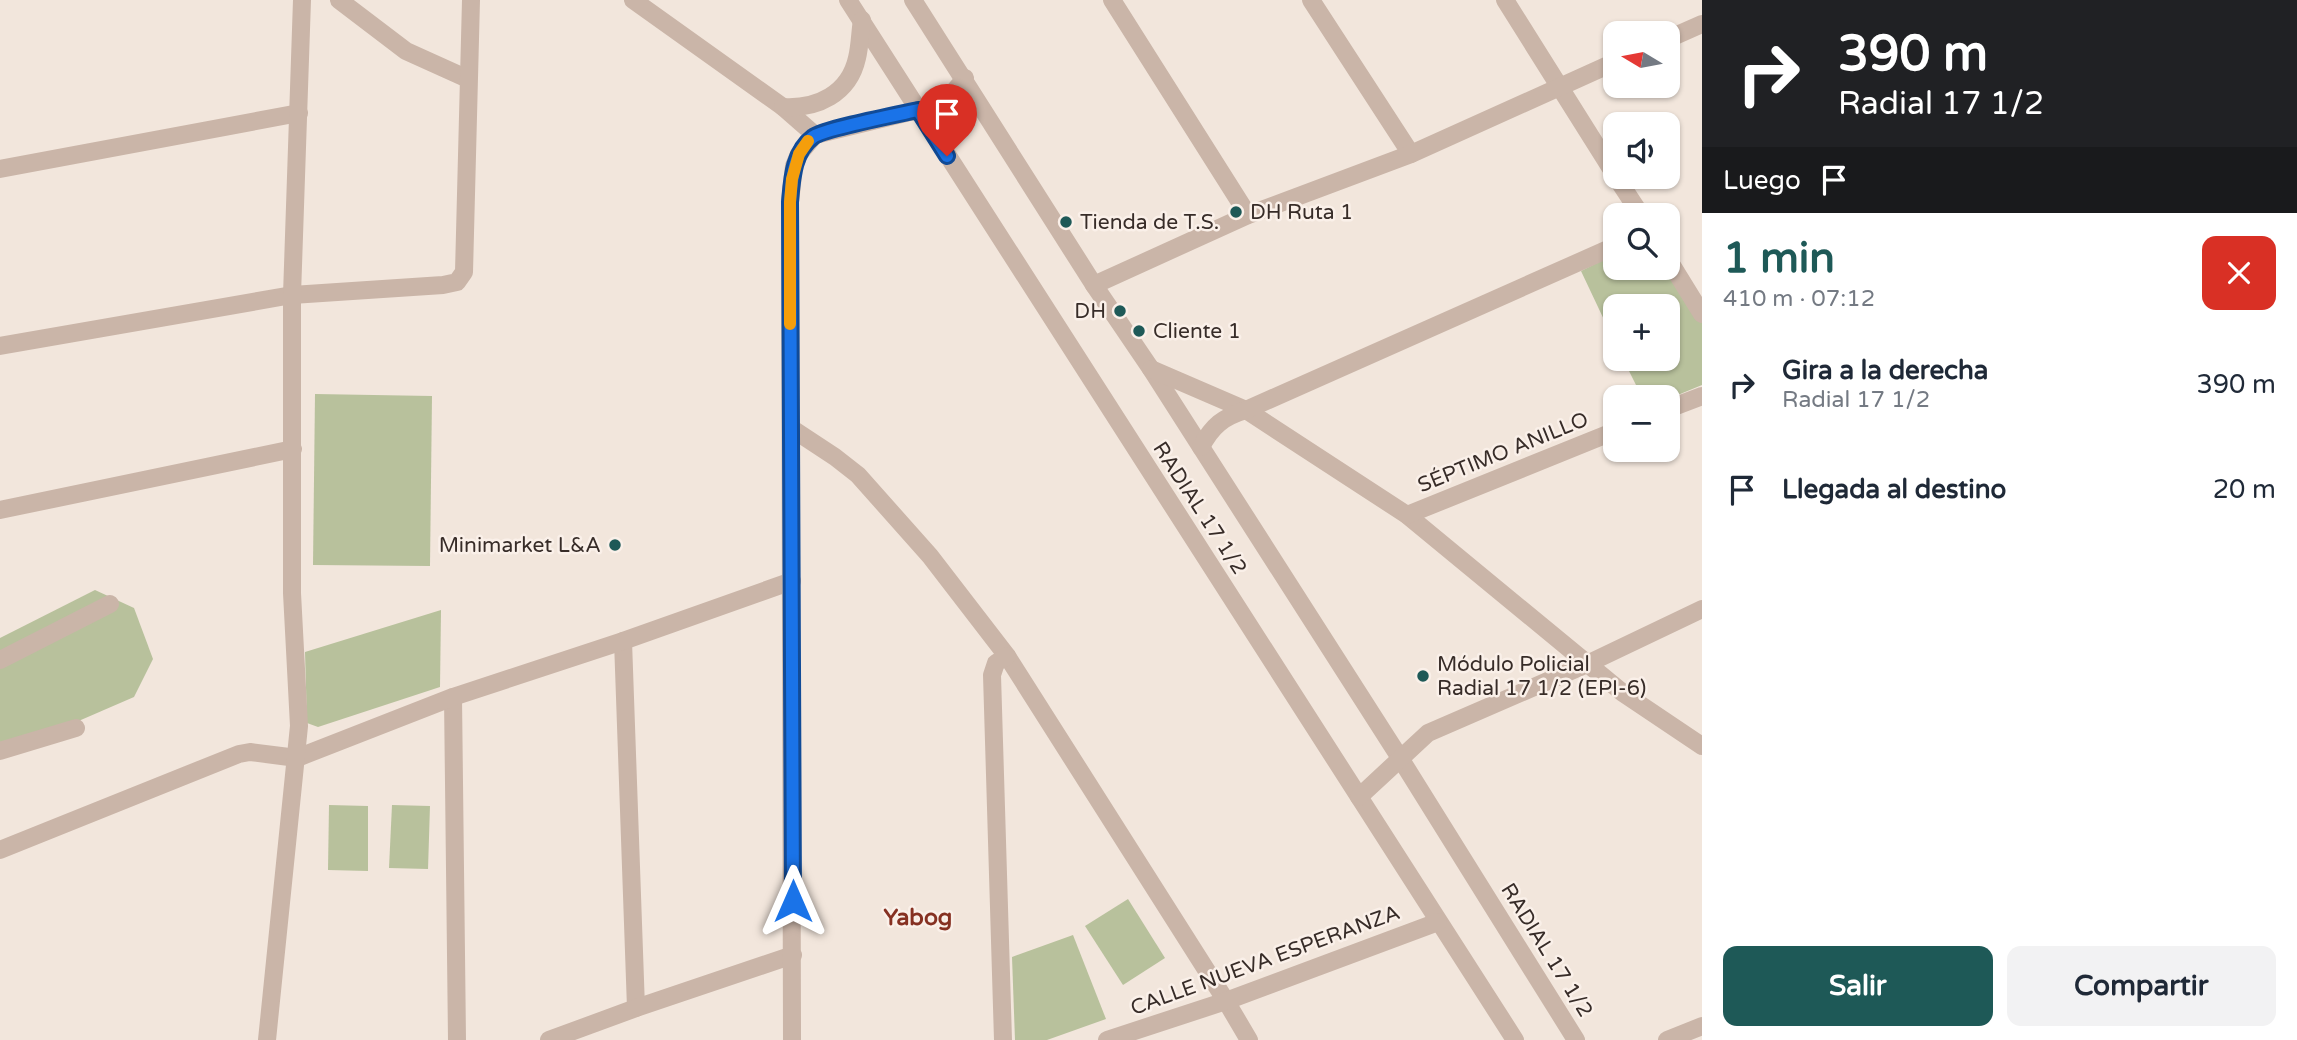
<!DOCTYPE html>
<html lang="es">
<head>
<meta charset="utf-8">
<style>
	:root { --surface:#fff; --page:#f2f2f3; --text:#1f2937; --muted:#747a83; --accent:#1e5957 }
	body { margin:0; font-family:"Varela Round",sans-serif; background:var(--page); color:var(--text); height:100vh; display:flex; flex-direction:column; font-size:26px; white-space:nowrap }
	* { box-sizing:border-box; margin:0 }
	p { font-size:23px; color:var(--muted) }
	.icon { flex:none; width:38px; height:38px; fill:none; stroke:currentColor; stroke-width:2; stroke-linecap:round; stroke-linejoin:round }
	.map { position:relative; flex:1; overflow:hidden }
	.sheet { display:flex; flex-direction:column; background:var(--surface); width:595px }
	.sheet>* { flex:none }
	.banner { background:#202124; color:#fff; overflow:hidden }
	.needle { width:46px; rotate:280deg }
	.fabs { position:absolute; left:1603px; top:21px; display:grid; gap:14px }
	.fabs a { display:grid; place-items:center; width:77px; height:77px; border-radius:14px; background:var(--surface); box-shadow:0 2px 5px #0004; font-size:35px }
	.pin { position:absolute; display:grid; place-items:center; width:60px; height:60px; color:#fff; margin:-72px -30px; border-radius:50% 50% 50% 0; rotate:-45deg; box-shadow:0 0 7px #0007 }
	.pin .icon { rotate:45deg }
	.me { position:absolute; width:77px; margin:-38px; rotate:0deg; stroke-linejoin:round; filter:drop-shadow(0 0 5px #0008) }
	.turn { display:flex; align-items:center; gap:24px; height:147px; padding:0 21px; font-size:32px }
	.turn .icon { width:91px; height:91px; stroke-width:2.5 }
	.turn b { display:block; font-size:49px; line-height:60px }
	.then { display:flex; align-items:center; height:66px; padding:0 21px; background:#0003; gap:14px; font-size:26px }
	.round { display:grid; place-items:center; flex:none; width:74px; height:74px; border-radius:14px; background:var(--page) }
	.overview { display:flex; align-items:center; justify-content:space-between; height:119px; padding:0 21px }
	h1 { font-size:42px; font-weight:700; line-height:52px; color:var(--accent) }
	.cta { display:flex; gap:14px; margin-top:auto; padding:14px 21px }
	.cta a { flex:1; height:80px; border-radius:14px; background:var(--accent); color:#fff; font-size:28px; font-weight:700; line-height:80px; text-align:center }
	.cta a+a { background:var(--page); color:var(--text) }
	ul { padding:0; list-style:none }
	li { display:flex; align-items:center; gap:21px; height:105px; padding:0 21px }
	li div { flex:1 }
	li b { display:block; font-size:26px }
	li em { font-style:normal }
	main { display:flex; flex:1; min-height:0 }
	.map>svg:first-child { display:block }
	.green { fill:#b8c19c }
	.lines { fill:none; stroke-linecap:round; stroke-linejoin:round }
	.minor { stroke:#cab5a8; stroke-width:18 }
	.route-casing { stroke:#114b97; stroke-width:18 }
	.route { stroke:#1a73e8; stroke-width:12 }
	.slow { stroke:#f59e0b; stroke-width:12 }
	.poi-dot { fill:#1e5957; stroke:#faf0e9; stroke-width:2.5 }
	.labels { text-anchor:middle; stroke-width:5; stroke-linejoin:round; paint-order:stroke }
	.poi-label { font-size:21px; fill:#372c28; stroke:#faf0e9; text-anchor:start }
	.street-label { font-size:21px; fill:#372c28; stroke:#faf0e9 }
	.neighbourhood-label { font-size:23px; font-weight:bold; fill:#863122; stroke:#faf0e9 }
</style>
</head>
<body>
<main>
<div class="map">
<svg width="1702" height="1040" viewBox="0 0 1702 1040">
	<rect width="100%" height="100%" fill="#f2e6dc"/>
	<g class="green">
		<polygon points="1615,254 1615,268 1668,268 1702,321 1702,385 1668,399 1668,397 1642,397 1623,359 1668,359 1668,306 1615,306 1615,343 1581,271"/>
		<polygon points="315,394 432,396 430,566 313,565"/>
		<polygon points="95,590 134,608 153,659 134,697 0,755 0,638"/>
		<polygon points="441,610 440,687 318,727 307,723 305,652"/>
		<polygon points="329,805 368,806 368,871 328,870"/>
		<polygon points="392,805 430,806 428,869 389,868"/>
		<polygon points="1128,899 1165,958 1123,985 1085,926"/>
		<polygon points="1073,935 1106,1019 1047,1040 1015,1040 1012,957"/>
	</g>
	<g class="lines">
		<g class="minor">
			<polyline points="339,0 406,51 468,79"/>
			<polyline points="633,0 783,107 815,135"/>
			<polyline points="848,0 1515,1040"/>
			<polyline points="913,0 1094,285 1151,369 1400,758 1576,1040"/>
			<polyline points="1112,0 1248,215"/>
			<polyline points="1311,0 1411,154"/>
			<polyline points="1505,0 1615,175"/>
			<polyline points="1668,39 1702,24"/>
			<path d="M783,107C817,109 849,94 857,58C860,46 860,32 862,20"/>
			<polyline points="0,169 299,113"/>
			<polyline points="1616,177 1641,215"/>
			<polyline points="1668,259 1702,314"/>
			<polyline points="1094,285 1248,215 1411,154 1615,62"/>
			<polyline points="0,346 292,295 443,285 457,282 464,272 471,0"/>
			<polyline points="1151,369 1246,410 1407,515 1623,693 1702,746"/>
			<polyline points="1668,409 1702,396"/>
			<polyline points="791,428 835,457 858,475 930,556 1007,656 1226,1001 1249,1040"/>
			<path d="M1201,447C1212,426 1223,417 1246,410L1615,246"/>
			<polyline points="0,510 293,449"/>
			<polyline points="1407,515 1615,431"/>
			<polyline points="623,641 636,1008"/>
			<polyline points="0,660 110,604"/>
			<polyline points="453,697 457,1040"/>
			<polyline points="0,751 76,728"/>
			<polyline points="1359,797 1428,733 1587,664 1702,609"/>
			<polyline points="0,850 239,754 250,752 297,758 453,697 623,641 792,581"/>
			<polyline points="267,1040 299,726 292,593 292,295 302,0"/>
			<polyline points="549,1040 636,1008 793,955"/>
			<path d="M792,1040L790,202L794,166L799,154L815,135L918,110C939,109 953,94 965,78"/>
			<polyline points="1003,1040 992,675 996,663 1007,656"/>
			<polyline points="1107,1040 1226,1001 1438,922"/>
			<polyline points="1667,1040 1702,1026"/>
		</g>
	</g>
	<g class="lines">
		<g class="route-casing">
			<path id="route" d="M793,901L790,202C792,179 793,152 813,137C823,129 900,114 918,110L947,156"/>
		</g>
		<use href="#route" class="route"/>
		<polyline class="slow" points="790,324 790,202 792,179 799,154 808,141"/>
	</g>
	<g class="poi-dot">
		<circle cx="1236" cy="212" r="7"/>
		<circle cx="1066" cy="222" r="7"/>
		<circle cx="1120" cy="311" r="7"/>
		<circle cx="1139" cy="331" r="7"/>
		<circle cx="615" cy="545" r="7"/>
		<circle cx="1423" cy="676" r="7"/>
	</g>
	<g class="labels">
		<g class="poi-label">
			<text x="1250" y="219">DH Ruta 1</text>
			<text x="1080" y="229">Tienda de T.S.</text>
			<text x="1106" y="318" text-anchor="end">DH</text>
			<text x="1153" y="338">Cliente 1</text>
			<text x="601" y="552" text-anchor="end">Minimarket L&amp;A</text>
			<text x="1437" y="671">Módulo Policial<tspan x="1437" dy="24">Radial 17 1/2 (EPI-6)</tspan></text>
		</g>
		<g class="street-label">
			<text transform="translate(1503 452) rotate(-22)" y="7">SÉPTIMO ANILLO</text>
			<text transform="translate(1200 508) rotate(57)" y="7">RADIAL 17 1/2</text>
			<text transform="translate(1547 950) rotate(58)" y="7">RADIAL 17 1/2</text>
			<text transform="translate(1265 960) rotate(-20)" y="7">CALLE NUEVA ESPERANZA</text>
		</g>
		<g class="neighbourhood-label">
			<text x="918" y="925">Yabog</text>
		</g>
	</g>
</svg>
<div class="fabs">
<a><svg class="needle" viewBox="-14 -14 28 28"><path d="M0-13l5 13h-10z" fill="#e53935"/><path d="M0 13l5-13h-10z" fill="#747a83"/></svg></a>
<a><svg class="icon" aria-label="sound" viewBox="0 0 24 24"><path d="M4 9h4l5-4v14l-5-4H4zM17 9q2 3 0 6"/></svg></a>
<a><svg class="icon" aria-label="search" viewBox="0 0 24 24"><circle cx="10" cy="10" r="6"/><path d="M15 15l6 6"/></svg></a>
<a>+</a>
<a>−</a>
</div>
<div class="pin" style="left:947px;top:156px;background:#d93025"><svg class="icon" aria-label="arrive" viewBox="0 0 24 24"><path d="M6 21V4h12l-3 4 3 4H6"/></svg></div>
<svg class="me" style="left:793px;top:901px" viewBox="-20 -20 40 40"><path d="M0-17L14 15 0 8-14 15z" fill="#1a73e8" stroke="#fff" stroke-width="4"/></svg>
</div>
<section class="sheet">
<div class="banner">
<div class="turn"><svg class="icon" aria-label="right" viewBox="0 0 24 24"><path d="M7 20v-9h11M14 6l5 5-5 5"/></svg><div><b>390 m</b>Radial 17 1/2</div></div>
<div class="then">Luego<svg class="icon" aria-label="arrive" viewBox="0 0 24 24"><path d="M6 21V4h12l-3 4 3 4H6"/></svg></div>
</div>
<div class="overview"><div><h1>1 min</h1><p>410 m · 07:12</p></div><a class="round" style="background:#d93025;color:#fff"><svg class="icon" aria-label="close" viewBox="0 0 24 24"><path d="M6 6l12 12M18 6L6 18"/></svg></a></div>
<ul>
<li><svg class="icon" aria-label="right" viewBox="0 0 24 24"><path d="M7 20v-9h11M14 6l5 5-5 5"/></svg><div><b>Gira a la derecha</b><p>Radial 17 1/2</p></div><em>390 m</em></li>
<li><svg class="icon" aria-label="arrive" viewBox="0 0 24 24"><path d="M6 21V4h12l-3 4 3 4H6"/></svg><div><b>Llegada al destino</b></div><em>20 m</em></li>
</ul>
<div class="cta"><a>Salir</a><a>Compartir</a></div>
</section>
</main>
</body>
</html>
